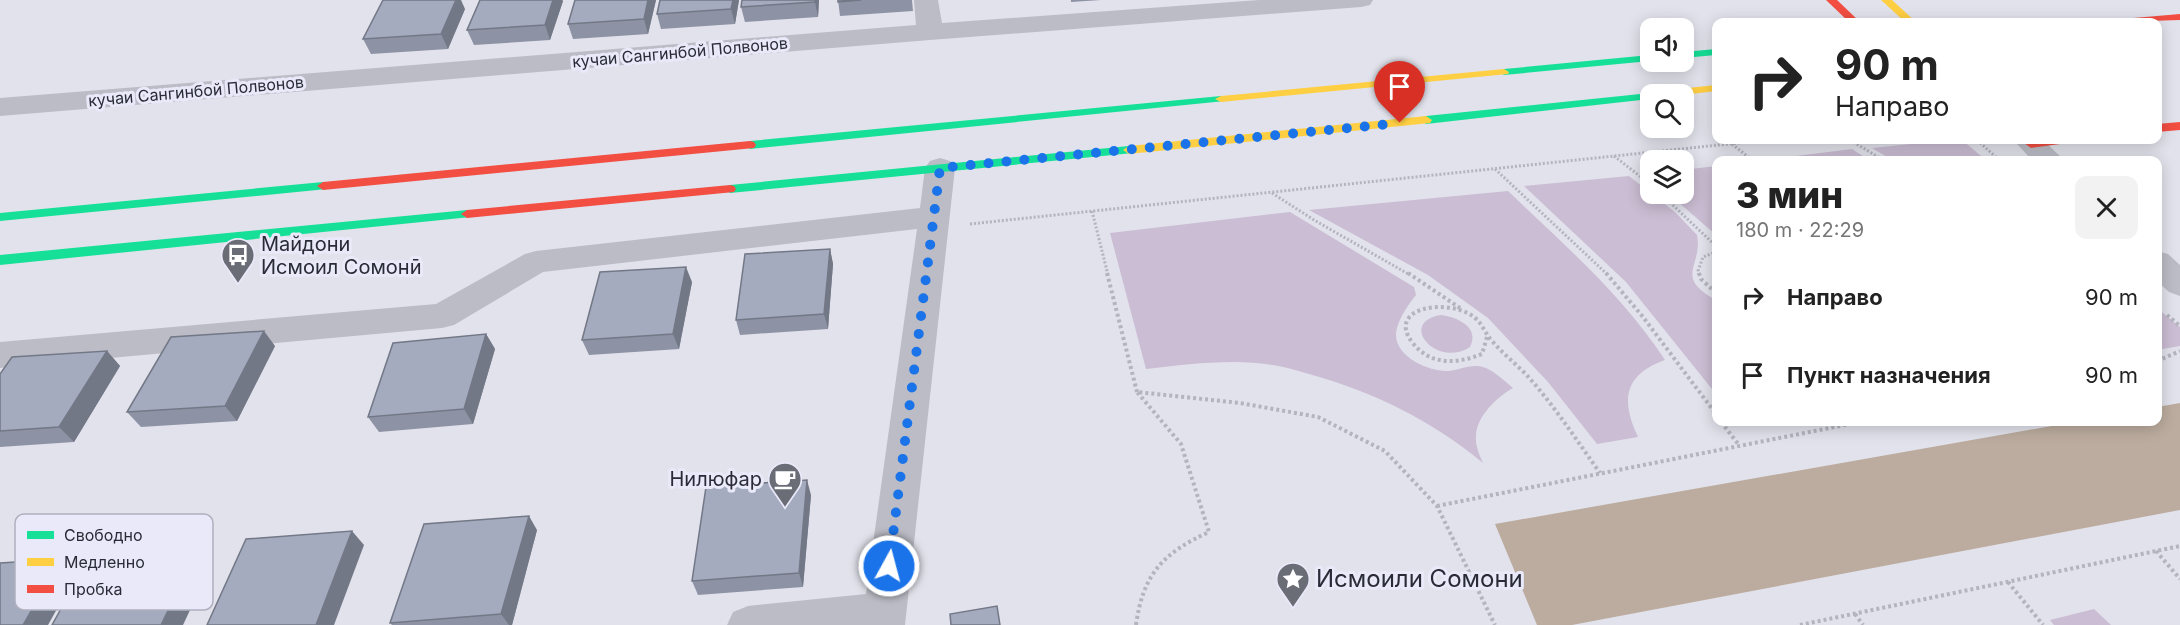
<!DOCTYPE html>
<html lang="ru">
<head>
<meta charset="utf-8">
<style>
	:root { --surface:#fff; --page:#f2f2f2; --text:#222; --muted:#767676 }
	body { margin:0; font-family:Inter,sans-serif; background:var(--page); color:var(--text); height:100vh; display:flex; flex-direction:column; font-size:22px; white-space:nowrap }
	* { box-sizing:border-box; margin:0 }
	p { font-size:20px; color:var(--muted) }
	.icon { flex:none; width:33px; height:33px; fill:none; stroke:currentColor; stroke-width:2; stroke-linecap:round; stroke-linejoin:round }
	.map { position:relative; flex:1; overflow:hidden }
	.details { position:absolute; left:1712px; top:156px; width:450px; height:270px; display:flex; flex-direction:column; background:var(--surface); border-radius:12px; box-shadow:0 3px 15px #0003 }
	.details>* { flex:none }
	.guide { position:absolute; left:1712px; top:18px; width:450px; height:126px; border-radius:12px; box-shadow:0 3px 15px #0003; background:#fff; color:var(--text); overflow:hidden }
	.tools { position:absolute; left:1640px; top:18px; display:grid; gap:12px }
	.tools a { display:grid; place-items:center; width:54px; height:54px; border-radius:12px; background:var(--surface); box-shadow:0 3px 15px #0003; font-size:30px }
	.pin { position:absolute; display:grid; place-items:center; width:51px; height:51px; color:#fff; margin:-62px -26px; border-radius:50% 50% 50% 0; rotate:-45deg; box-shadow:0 0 6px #0007 }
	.pin .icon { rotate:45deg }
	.me { position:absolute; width:66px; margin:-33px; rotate:7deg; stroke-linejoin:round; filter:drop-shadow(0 0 4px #0008) }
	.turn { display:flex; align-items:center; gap:21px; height:126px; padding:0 24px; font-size:27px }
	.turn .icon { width:78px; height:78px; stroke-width:2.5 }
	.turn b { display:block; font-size:42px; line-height:51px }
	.round { display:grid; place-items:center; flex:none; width:63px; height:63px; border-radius:12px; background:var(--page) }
	.summary { display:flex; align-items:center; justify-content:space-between; height:102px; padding:0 24px }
	h1 { font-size:36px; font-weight:800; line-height:45px }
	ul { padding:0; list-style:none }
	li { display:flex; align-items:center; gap:18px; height:78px; padding:0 24px }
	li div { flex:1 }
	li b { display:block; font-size:22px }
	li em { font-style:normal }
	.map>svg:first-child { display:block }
	.green { fill:#cbbdd3 }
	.water { fill:#bcac9f }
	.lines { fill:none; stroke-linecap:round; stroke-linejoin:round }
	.path-far1 { stroke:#b3b4be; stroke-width:3; stroke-dasharray:2 2; stroke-linecap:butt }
	.path { stroke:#b3b4be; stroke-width:4; stroke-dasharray:3 3; stroke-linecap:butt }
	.street { fill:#bbbcc5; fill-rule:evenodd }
	.fast { fill:#16e098; fill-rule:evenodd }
	.slow { fill:#ffcf43; fill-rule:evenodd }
	.jam { fill:#f24e42; fill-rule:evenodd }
	.wall { fill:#8d93a4 }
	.shaded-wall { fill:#737886 }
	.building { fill:#a4abbf; stroke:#737886; stroke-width:1.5 }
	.route { stroke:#1a73e8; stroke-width:10; stroke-dasharray:0 18 }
	.labels { text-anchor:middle; stroke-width:6; stroke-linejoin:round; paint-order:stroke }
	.far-street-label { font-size:16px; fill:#292c36; stroke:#e9e9f9 }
	.poi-label { font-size:20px; fill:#292c36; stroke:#e9e9f9; text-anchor:start }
	.near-poi-label { font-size:24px; fill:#292c36; stroke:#e9e9f9; text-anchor:start }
	.key { fill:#e9e9f9; stroke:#afb0be; stroke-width:1.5 }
	.key-label { font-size:16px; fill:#292c36 }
</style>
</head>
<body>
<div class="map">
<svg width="2180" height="625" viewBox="0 0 2180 625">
	<rect width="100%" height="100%" fill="#e2e2ec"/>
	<g class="green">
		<polygon points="1950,140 1962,140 1986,160 1892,160 1872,148"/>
		<polygon points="1852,149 1869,160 1765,160"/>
		<polygon points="1716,166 1716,235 1669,194 1683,194 1683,170"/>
		<path d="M1629,176L1675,212L1697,235C1703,267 1673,276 1716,300V394L1626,282L1524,186Z"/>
		<path d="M1508,191C1564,245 1622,294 1665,360C1623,375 1621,401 1638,437L1597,444L1548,382L1488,318L1428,275L1309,210Z"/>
		<path d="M1290,212L1414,287L1416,295C1408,305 1396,322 1396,336C1397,357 1428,371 1446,371C1456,371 1468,365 1478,366C1491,367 1503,380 1513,388C1497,397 1477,416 1476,435C1475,445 1479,454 1483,463C1431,420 1374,392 1309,374C1292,369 1273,364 1256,363C1219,360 1183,365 1146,369L1110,233Z"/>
		<polygon points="2157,308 2180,327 2180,346 2157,350"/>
		<path d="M1441,315C1457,317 1480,327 1470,347C1436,369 1397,322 1441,315Z"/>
		<polygon points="2094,609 2111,625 2054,625 2050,620"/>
	</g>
	<polygon class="water" points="2180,403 2180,510 1572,625 1537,625 1495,524 2074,422 2157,422 2157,407"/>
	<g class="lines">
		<g class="path-far1">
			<polyline points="1850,140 1883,160"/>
			<polyline points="1977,140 1997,158"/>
			<polyline points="1732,144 1752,160"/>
			<polyline points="1614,156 1650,184"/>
			<polyline points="1495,169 1608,275"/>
			<polyline points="1272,193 1314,220 1410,275"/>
			<polyline points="1661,194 1716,246"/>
			<polyline points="1092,211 1108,275"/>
			<polyline points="970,224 1766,140"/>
			<polyline points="1699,275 1698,271 1703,257 1716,252"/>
		</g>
		<g class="path">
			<polyline points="1107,273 1137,392"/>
			<polyline points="1408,273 1460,308"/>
			<polyline points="1606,273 1643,317 1716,414"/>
			<polyline points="1699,273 1701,279 1716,293"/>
			<polyline points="2167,315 2180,326"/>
			<path d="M1487,337L1482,354C1457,364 1430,366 1412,342C1386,308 1447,297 1474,317C1483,324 1485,334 1493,342C1505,356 1520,367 1532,381C1557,410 1578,442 1600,473"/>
			<polyline points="2157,361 2180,351"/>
			<polyline points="1721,422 1739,445"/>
			<polyline points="1437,506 1860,422"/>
			<polyline points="2156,551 2180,579"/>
			<polyline points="2008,582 2043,625"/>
			<polyline points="1855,614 1863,625"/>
			<path d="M1136,625C1143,574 1163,553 1209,532L1181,444L1137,392L1240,403L1318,417L1385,451L1437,506L1495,625"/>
			<polyline points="1800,625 2180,546"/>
		</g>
		<g class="street">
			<polygon points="914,0 938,0 942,23 1259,0 1373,0 1370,5 1361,7 930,40 0,116 0,98 916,25"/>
			<polygon points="2020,140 2043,140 2064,160 2032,160 2017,144"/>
			<polygon points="940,158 950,161 955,168 905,625 727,625 733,612 748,606 866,594 917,229 543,272 454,325 442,328 0,368 0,342 436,304 525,254 536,251 920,208 925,168 930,161"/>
			<polygon points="2157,251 2168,254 2180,265 2180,296 2169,292 2157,281"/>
		</g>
		<g class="fast">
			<polygon points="1716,49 1716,55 1683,58 1683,52"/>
			<polygon points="1650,55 1650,61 1504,75 1499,72 1504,69"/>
			<polygon points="1650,93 1655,94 1650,94 1650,99 1426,124 1420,120 1426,116"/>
			<polygon points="1221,96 1225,97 1225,101 750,149 744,145 750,141"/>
			<polygon points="1129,146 1135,150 1133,153 730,193 724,189 730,185"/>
			<polygon points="323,182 327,183 329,186 327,189 0,221 0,213"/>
			<polygon points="467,210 473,214 471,217 0,265 0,255"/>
		</g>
		<g class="slow">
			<polygon points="1881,0 1892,0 1916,22 1905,22"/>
			<polygon points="1504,69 1509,72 1508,74 1221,102 1215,99 1221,96"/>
			<polygon points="1716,85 1716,91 1683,95 1654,94 1660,91"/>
			<polygon points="1426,116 1432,120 1430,123 1129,154 1123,150 1129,146"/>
		</g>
		<g class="jam">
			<polygon points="1826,0 1837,0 1860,22 1849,22"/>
			<polygon points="2180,14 2180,20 2117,22 2122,19"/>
			<polygon points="2180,122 2180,130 2157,132 2157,124"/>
			<polygon points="2020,140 2066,140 2060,144 2031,148"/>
			<polygon points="750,141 754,142 756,145 754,148 323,190 317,186 323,182"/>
			<polygon points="730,185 734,186 736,189 734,192 467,218 461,214 467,210"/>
		</g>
	</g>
	<g class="wall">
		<polygon points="480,0 562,0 563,1 550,40 474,45 467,30"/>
		<polygon points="575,0 656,0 648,34 573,39 568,24"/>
		<polygon points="739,0 735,24 661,29 657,14"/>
		<polygon points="742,0 819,0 818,17 745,22 741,7"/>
		<polygon points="838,0 912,0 913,11 840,16"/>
		<polygon points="1071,0 1101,0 1071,2"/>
		<polygon points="465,9 448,49 371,54 363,39"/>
		<polygon points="830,249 833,264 828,329 740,335 736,320"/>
		<polygon points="692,282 679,349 589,355 582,340"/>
		<polygon points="486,334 495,349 473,424 379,432 368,417"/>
		<polygon points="275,346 237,421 141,427 127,412"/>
		<polygon points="107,351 120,366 74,442 0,447 0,374"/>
		<polygon points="811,495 803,587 698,595 692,581"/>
		<polygon points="537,530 512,625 392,625 390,623"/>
	</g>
	<g class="shaded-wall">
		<polygon points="456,0 461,0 465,9 448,49 441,34"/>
		<polygon points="553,0 562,0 563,1 550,40 545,25"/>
		<polygon points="648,0 656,0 648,34 644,19"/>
		<polygon points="733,0 739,0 735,24 731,9"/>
		<polygon points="815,0 819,0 818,17 815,2"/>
		<polygon points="830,249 833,264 828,329 824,314"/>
		<polygon points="686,267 692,282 679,349 673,334"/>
		<polygon points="264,331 275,346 237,421 225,406"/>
		<polygon points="486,334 495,349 473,424 464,409"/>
		<polygon points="107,351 120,366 74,442 59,427"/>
		<polygon points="807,480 811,495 803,587 799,573"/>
		<polygon points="529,516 537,530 512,625 509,625 501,614"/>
		<polygon points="352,531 364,545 334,625 316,625"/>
		<polygon points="199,547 213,561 183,625 161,625"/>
		<polygon points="61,559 77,573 48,625 23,625"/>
	</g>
	<g class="building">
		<polygon points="383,0 456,0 441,34 363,39"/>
		<polygon points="480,0 553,0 545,25 467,30"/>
		<polygon points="575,0 648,0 644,19 568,24"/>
		<polygon points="660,0 733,0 731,9 657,14"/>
		<polygon points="742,0 815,0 815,2 741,7"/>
		<polygon points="838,0 861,0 838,2"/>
		<polygon points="830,249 824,314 736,320 745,254"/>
		<polygon points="686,267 673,334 582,340 600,272"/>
		<polygon points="264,331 225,406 127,412 171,337"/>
		<polygon points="486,334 464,409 368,417 393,343"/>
		<polygon points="107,351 59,427 0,431 0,374 12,357"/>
		<polygon points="807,480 799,573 692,581 706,487"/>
		<polygon points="529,516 501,614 390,623 424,524"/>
		<polygon points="352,531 316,625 207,625 246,539"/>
		<polygon points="199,547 161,625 52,625 91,555"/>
		<polygon points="61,559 23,625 0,625 0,563"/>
		<polygon points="997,606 1000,625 951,625 950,614"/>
	</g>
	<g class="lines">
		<polyline class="route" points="889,566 940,168 1400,123"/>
	</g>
	<defs>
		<g id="bus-pin" transform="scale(1.725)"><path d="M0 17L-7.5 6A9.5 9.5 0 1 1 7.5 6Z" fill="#6a6c76" stroke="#e9e9f9"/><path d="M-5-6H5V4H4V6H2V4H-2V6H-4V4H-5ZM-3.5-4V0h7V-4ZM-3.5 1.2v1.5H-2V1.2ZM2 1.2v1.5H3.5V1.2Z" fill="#fff"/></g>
		<g id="cafe-pin" transform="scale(1.725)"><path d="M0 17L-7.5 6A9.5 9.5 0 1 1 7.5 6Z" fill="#6a6c76" stroke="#e9e9f9"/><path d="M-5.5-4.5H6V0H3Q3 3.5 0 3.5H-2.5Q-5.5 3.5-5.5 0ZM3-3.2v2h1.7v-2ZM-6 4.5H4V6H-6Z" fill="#fff"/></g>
		<g id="sight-pin" transform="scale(1.725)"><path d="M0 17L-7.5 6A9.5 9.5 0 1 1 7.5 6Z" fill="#6a6c76" stroke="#e9e9f9"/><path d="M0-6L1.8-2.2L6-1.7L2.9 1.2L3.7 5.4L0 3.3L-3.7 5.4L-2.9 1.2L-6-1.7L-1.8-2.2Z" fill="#fff"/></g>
	</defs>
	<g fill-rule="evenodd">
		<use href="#bus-pin" x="238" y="255"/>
		<use href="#cafe-pin" x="785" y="479"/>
		<use href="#sight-pin" x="1293" y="579"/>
	</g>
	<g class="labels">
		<g class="far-street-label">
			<text transform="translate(680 52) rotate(-5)" y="6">кучаи Сангинбой Полвонов</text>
			<text transform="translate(196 91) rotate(-5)" y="6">кучаи Сангинбой Полвонов</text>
		</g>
		<g class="poi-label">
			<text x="261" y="251">Майдони<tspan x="261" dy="23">Исмоил Сомонӣ</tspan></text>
			<text x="762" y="486" text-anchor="end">Нилюфар</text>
		</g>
		<g class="near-poi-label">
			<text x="1316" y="587">Исмоили Сомони</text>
		</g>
	</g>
	<rect x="15" y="514" width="198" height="96" rx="9" class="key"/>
	<rect x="27" y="531" width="27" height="8" fill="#16e098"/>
	<rect x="27" y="558" width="27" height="8" fill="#ffcf43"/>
	<rect x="27" y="585" width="27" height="8" fill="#f24e42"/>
	<g class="key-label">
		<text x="64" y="541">Свободно</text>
		<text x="64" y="568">Медленно</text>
		<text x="64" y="595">Пробка</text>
	</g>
</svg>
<div class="tools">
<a><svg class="icon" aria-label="sound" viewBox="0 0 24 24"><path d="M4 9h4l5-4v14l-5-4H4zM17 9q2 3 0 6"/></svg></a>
<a><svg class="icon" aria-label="search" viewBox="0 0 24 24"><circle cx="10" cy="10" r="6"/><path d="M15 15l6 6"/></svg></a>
<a><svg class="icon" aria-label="layers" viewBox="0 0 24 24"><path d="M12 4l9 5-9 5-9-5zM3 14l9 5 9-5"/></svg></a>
</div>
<div class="pin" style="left:1400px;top:123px;background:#d93025"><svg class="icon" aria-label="arrive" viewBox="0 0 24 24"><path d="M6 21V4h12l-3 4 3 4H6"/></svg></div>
<svg class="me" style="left:889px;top:566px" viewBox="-20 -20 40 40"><circle r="17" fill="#1a73e8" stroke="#fff" stroke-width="3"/><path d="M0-11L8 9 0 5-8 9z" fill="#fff"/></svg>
<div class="guide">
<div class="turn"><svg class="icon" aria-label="right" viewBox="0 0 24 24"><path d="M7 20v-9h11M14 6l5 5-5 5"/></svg><div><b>90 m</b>Направо</div></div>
</div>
<section class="details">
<div class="summary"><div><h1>3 мин</h1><p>180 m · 22:29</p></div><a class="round"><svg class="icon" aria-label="close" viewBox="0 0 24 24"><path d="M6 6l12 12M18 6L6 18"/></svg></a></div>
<ul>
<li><svg class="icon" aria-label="right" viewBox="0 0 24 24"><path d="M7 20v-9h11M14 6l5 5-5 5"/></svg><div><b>Направо</b></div><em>90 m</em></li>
<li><svg class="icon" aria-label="arrive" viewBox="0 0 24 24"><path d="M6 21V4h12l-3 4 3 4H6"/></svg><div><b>Пункт назначения</b></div><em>90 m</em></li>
</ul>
</section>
</div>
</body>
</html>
